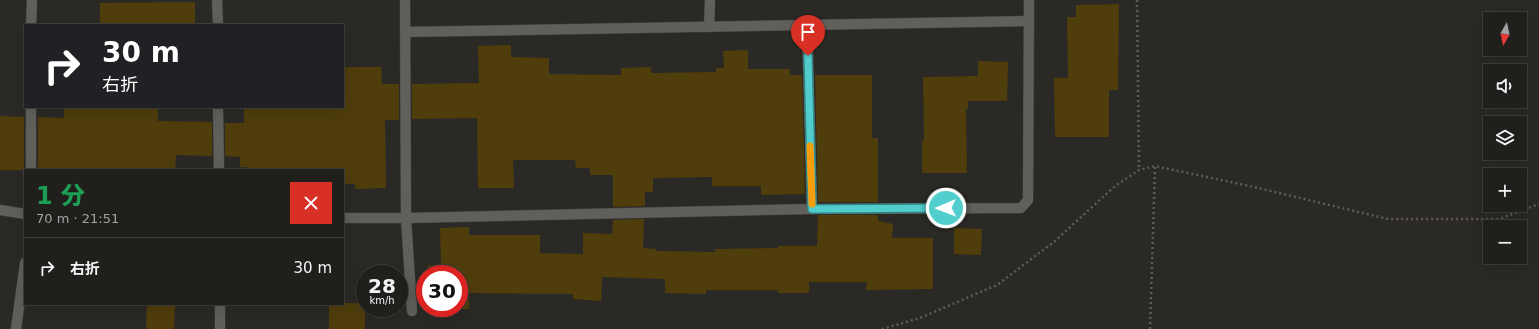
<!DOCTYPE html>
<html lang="ja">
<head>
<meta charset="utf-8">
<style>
	:root { --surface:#201f1c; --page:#282725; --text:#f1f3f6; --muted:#a2a2a3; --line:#3d3d3b }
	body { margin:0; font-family:"DejaVu Sans","Noto Sans JP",sans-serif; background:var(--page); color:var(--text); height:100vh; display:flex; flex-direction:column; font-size:15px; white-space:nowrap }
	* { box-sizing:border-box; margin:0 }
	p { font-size:13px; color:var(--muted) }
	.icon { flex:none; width:22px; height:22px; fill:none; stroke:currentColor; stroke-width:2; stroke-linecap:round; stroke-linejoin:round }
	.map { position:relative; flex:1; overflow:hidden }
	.panel { position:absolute; left:24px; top:169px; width:320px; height:136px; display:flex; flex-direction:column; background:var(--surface); border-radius:0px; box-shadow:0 4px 16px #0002,0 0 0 1px var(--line) }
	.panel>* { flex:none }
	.guide { position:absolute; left:24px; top:24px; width:320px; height:84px; border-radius:0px; box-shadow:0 4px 16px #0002,0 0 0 1px var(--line); background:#202124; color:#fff; overflow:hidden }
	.needle { width:26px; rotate:189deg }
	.tools { position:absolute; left:1483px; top:12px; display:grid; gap:8px }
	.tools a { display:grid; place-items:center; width:44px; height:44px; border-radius:0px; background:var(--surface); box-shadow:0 4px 16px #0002,0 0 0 1px var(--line); font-size:20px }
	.speed { position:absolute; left:356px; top:265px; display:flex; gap:8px; font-size:20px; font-weight:700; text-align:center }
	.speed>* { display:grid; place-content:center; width:52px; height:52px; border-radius:50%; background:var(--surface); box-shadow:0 4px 16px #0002,0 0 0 1px var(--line); line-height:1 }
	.speed small { font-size:10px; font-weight:400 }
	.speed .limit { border:6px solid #d22; background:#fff; color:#111 }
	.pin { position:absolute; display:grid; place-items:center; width:34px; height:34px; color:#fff; margin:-41px -17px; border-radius:50% 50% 50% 0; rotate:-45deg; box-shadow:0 0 4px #0007 }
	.pin .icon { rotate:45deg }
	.me { position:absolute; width:44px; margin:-22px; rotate:269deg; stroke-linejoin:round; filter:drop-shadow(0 0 3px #0008) }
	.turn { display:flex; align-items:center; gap:14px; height:84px; padding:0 12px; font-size:18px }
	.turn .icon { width:52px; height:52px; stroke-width:2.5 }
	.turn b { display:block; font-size:28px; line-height:34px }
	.round { display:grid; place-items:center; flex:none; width:42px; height:42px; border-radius:0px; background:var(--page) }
	.headline { display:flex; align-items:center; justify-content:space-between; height:68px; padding:0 12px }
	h1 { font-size:24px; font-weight:800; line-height:30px; color:#1e9e55 }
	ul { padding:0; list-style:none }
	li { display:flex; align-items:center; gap:12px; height:60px; padding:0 12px; border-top:1px solid var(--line) }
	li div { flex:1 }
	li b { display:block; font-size:15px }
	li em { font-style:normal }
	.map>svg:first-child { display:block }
	.building { fill:#4f3d0c }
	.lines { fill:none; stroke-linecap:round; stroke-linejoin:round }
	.street-casing { stroke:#454441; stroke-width:11 }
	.path { stroke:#5e5c59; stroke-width:2.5; stroke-dasharray:2 3; stroke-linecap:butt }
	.street { stroke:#615f5a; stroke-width:10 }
	.route-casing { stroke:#358585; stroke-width:10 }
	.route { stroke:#52cdcd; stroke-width:7 }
	.slow { stroke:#f59e0b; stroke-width:7 }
</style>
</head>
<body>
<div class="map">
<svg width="1539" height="329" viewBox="0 0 1539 329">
	<rect width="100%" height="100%" fill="#2b2925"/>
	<g class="building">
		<polygon points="195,2 195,25 100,25 100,3"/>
		<polygon points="1119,4 1118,90 1109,90 1109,137 1055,137 1054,78 1068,78 1067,17 1076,17 1076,5"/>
		<polygon points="511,45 511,57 549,58 549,74 621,75 621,68 651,67 651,73 716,72 716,68 724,68 723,51 748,50 748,69 790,69 790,75 802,75 805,194 761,195 761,186 712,186 712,177 653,178 653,192 645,192 645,206 613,207 613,175 590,175 590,168 576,168 575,160 513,160 514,188 478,188 477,118 412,119 412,84 479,83 478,46"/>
		<polygon points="978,61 1008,62 1007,101 968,101 968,109 966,109 967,173 922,173 922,141 924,141 923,77 978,76"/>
		<polygon points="343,67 381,67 382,84 399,84 399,120 385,120 386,188 355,189 355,184 343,184 343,170 247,170 247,167 240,167 240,157 225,156 225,123 244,123 244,107 343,107"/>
		<polygon points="815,75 872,75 872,138 878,138 878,202 818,202"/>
		<polygon points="64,107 158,107 158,121 212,122 212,156 176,155 175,170 38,170 38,117 64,118"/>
		<polygon points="0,116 24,117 24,170 0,170"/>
		<polygon points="818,215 878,215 878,221 893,224 892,238 933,238 933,289 866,290 867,282 809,282 809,293 778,293 778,290 706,290 706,294 665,293 665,279 602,277 601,301 573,299 573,294 469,293 469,309 428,309 459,308 459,274 428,274 428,265 441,265 440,228 469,227 469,235 540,235 540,253 583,254 583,233 612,234 613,220 644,219 643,248 656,249 656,251 715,252 715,249 778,248 778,246 817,246"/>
		<polygon points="954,228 982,229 981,255 954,254"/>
		<polygon points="343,303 365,303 365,329 329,329 329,304 343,304"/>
		<polygon points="147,304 175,304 174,329 146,329"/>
	</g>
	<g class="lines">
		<g class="street-casing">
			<g id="street">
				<polyline points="217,0 218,25"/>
				<polyline points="405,0 406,218 412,311"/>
				<polyline points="31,25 32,0"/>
				<polyline points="807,25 812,209"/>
				<polyline points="709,27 710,0"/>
				<polyline points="405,32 1029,21"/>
				<polyline points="31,107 31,170"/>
				<polyline points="218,107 219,170"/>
				<polyline points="0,210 25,214"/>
				<polyline points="343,218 406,218 812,209 1021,208 1028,200 1029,0"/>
				<polyline points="220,304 220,329"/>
				<polyline points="16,329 25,263"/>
			</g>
		</g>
		<g class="path">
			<polyline points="1137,0 1139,170"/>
			<polyline points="882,329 920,318 997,285 1055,241 1115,186 1139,170 1155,166 1254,187 1388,219 1499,219 1539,204"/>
			<polyline points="1150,329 1155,166"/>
		</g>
		<use href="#street" class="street"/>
	</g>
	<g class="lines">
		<g class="route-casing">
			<polyline id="route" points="808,56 812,209 946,208"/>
		</g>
		<use href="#route" class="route"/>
		<polyline class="slow" points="810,146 812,204"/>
	</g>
</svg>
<div class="tools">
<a><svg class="needle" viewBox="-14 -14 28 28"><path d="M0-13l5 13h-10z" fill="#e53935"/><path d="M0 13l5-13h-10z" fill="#a2a2a3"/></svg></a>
<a><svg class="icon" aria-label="sound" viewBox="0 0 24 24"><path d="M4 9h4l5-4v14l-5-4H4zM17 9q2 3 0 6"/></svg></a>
<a><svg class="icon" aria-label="layers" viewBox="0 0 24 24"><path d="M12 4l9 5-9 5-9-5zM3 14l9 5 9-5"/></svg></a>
<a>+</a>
<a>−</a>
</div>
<div class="speed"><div>28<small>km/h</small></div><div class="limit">30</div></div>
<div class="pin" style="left:808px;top:56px;background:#d93025"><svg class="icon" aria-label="arrive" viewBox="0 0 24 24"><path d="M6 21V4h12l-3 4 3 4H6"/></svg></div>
<svg class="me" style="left:946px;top:208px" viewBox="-20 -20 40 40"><circle r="17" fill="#52cdcd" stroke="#fff" stroke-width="3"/><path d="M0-11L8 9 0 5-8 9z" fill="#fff"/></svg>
<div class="guide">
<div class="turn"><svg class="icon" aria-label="right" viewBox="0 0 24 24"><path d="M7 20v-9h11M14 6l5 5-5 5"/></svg><div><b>30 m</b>右折</div></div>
</div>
<section class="panel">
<div class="headline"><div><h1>1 分</h1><p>70 m · 21:51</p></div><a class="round" style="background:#d93025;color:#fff"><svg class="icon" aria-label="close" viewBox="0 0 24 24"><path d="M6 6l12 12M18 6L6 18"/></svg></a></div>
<ul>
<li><svg class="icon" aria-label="right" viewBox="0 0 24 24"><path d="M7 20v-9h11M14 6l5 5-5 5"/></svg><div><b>右折</b></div><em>30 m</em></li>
</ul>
</section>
</div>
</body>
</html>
